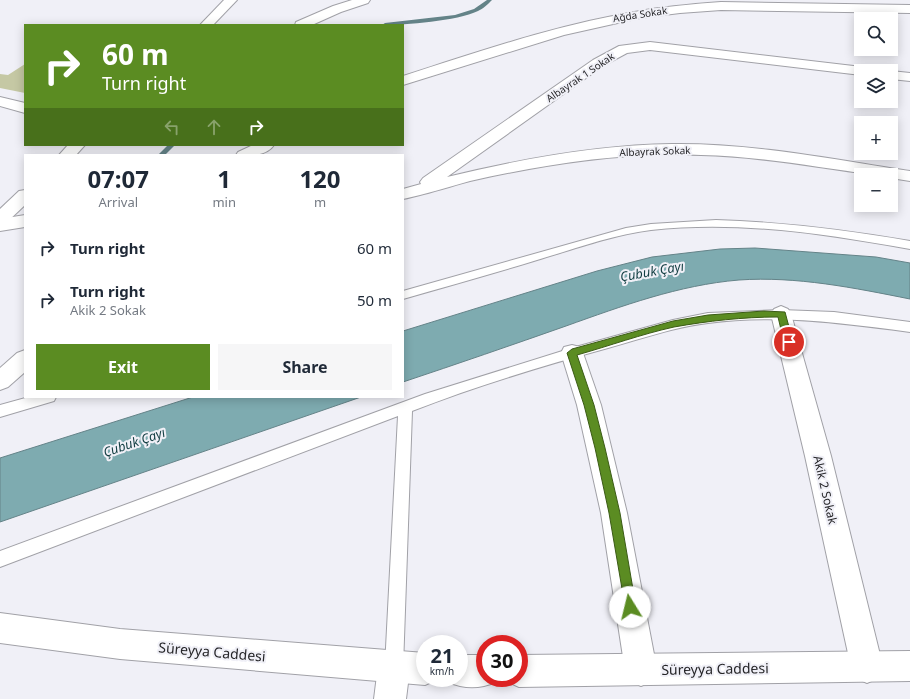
<!DOCTYPE html>
<html lang="en">
<head>
<meta charset="utf-8">
<style>
	:root { --surface:#fff; --page:#f6f6f7; --text:#1f2937; --muted:#747a83; --accent:#5b8c22 }
	body { margin:0; font-family:"Noto Sans",sans-serif; background:var(--page); color:var(--text); height:100vh; display:flex; flex-direction:column; font-size:15px; white-space:nowrap }
	* { box-sizing:border-box; margin:0 }
	p { font-size:13px; color:var(--muted) }
	.icon { flex:none; width:22px; height:22px; fill:none; stroke:currentColor; stroke-width:2; stroke-linecap:round; stroke-linejoin:round }
	.map { position:relative; flex:1; overflow:hidden }
	.panel { position:absolute; left:24px; top:154px; width:380px; height:244px; display:flex; flex-direction:column; background:var(--surface); border-radius:0px; box-shadow:0 2px 10px #0003 }
	.panel>* { flex:none }
	.hud { position:absolute; left:24px; top:24px; width:380px; height:122px; border-radius:0px; box-shadow:0 2px 10px #0003; background:#5b8c22; color:#fff; overflow:hidden }
	.tools { position:absolute; left:854px; top:12px; display:grid; gap:8px }
	.tools a { display:grid; place-items:center; width:44px; height:44px; border-radius:0px; background:var(--surface); box-shadow:0 2px 10px #0003; font-size:20px }
	.speed { position:absolute; left:416px; top:635px; display:flex; gap:8px; font-size:20px; font-weight:700; text-align:center }
	.speed>* { display:grid; place-content:center; width:52px; height:52px; border-radius:50%; background:var(--surface); box-shadow:0 2px 10px #0003; line-height:1 }
	.speed small { font-size:10px; font-weight:400 }
	.speed .limit { border:6px solid #d22; background:#fff; color:#111 }
	.pin { position:absolute; display:grid; place-items:center; width:34px; height:34px; color:#fff; margin:-17px; border:2px solid #fff; border-radius:50%; box-shadow:0 1px 4px #0007 }
	.me { position:absolute; width:44px; margin:-22px; rotate:351deg; stroke-linejoin:round; filter:drop-shadow(0 0 3px #0008) }
	.turn { display:flex; align-items:center; gap:14px; height:84px; padding:0 12px; font-size:18px }
	.turn .icon { width:52px; height:52px; stroke-width:2.5 }
	.turn b { display:block; font-size:28px; line-height:34px }
	.lanes { display:flex; align-items:center; height:38px; padding:0 12px; background:#0003; justify-content:center; gap:20px; direction:ltr }
	.lanes .off { opacity:.35 }
	.eta { display:flex; justify-content:space-evenly; align-items:center; height:68px; text-align:center }
	.eta b { font-size:24px; font-weight:700; line-height:28px }
	.primary-button { display:flex; gap:8px; margin-top:auto; padding:8px 12px }
	.primary-button a { flex:1; height:46px; border-radius:0px; background:var(--accent); color:#fff; font-size:16px; font-weight:700; line-height:46px; text-align:center }
	.primary-button a+a { background:var(--page); color:var(--text) }
	ul { padding:0; list-style:none }
	li { display:flex; align-items:center; gap:12px; height:52px; padding:0 12px }
	li div { flex:1 }
	li b { display:block; font-size:15px }
	li em { font-style:normal }
	.map>svg:first-child { display:block }
	.green { fill:#c5c8a4 }
	.water { fill:#7eabb0; stroke:#648388 }
	.lines { fill:none; stroke-linecap:round; stroke-linejoin:round }
	.stream { fill:#648388; fill-rule:evenodd }
	.service-casing { stroke:#a1a1a7; stroke-width:2 }
	.minor-casing { stroke:#a1a1a7; stroke-width:2 }
	.tertiary-casing { stroke:#a1a1a7; stroke-width:2 }
	.service { fill:#fff; fill-rule:evenodd }
	.minor { fill:#fff; fill-rule:evenodd }
	.tertiary { fill:#fff; fill-rule:evenodd }
	.route { fill:#5b8c22; stroke:#3b5b16 }
	.labels { text-anchor:middle; stroke-width:4; stroke-linejoin:round; paint-order:stroke }
	.far-street-label { font-size:10px; fill:#262629; stroke:#f0f0f7 }
	.street-label { font-size:12px; fill:#262629; stroke:#f0f0f7 }
	.water-label { font-size:13px; font-style:italic; fill:#123e42; stroke:#f0f0f7 }
	.near-street-label { font-size:14px; fill:#262629; stroke:#f0f0f7 }
</style>
</head>
<body>
<div class="map">
<svg width="910" height="699" viewBox="0 0 910 699">
	<rect width="100%" height="100%" fill="#f0f0f7"/>
	<polygon class="green" points="25,64 25,93 0,88 0,74 8,75"/>
	<g class="water">
		<path d="M755,248L876,257L910,263V299C855,288 796,276 739,280C679,285 622,306 566,326C512,345 457,364 403,382V331L597,271L652,257L720,249Z"/>
		<polygon points="193,397 361,397 0,522 0,458"/>
	</g>
	<g class="lines">
		<g class="stream">
			<path d="M487,0H492C488,4 483,9 478,11C457,21 406,25 382,25L385,23L455,15L474,9Z"/>
			<polygon points="168,145 175,145 165,155 158,155"/>
		</g>
		<g class="service-casing">
			<g id="service">
				<path d="M716,220C782,222 846,230 910,241V249C825,234 738,220 651,230C612,235 574,249 537,260C492,274 448,286 403,299V291L626,228L651,224Z"/>
				<path d="M781,310L834,312L910,322V332C843,323 776,314 708,323C674,327 641,339 608,348C542,366 476,386 412,411L403,667L400,673L394,676L388,673L385,667L398,416L0,567V551L425,394L572,348L673,320L708,313Z"/>
				<polygon points="29,397 56,397 54,401 0,417 0,405"/>
			</g>
		</g>
		<g class="minor-casing">
			<g id="minor">
				<polygon points="352,0 370,0 368,3 341,12 312,25 295,25 296,22 333,6"/>
				<path d="M721,2L910,5V13L721,10L680,13L640,18L564,35L403,85V76C481,51 559,24 640,11C667,6 694,4 721,2Z"/>
				<path d="M650,42L862,67L867,68L869,71H861V75L650,50L627,53L603,66L447,177C521,159 596,145 672,144C752,143 831,159 910,171V181L891,178V175C867,175 843,170 819,167C780,161 741,156 701,155C623,152 546,164 470,181C448,187 426,194 403,199V189L421,184L420,182L423,178L593,60L619,46Z"/>
				<polygon points="890,71 891,71 910,73 910,81 891,79"/>
				<path d="M253,145H274C266,157 248,155 236,155L238,152Z"/>
				<polygon points="25,215 25,227 0,231 0,219"/>
				<polygon points="781,306 788,309 791,314 831,456 883,667 878,678 867,683 856,678 851,667 805,456 771,314 774,309"/>
				<polygon points="572,345 580,347 583,353 601,405 627,513 657,670 652,681 641,686 630,681 625,670 601,513 577,405 561,353 564,347"/>
				<polygon points="25,350 25,372 8,387 0,390 0,368 17,353"/>
				<polygon points="394,651 405,656 410,667 406,699 374,699 378,667 383,656"/>
			</g>
		</g>
		<g class="tertiary-casing">
			<g id="tertiary">
				<polygon points="224,0 237,0 213,25 200,25"/>
				<polygon points="0,97 25,103 25,113 0,106"/>
				<polygon points="68,145 85,145 76,155 59,155"/>
				<polygon points="25,190 25,205 6,223 0,225 0,209 19,191"/>
				<polygon points="0,613 120,629 425,653 425,678 437,678 436,680 425,685 120,659 0,643"/>
				<polygon points="910,651 910,681 519,687 508,682 506,678 519,678 519,655"/>
				<path d="M459,655H485V678H498L496,682C480,689 464,689 448,682L446,678H459Z"/>
			</g>
		</g>
		<use href="#service" class="service"/>
		<use href="#minor" class="minor"/>
		<use href="#tertiary" class="tertiary"/>
	</g>
	<path class="route" d="M764,311L785,312L793,342L792,345H786L784,342L778,317C743,317 708,321 674,327C642,334 609,346 577,355L594,405L605,448L620,513L636,607L634,612L630,613L626,612L609,513L595,448L584,405L567,353L572,349L673,321L708,315Z"/>
	<g class="labels">
		<g class="far-street-label">
			<text transform="translate(640 14) rotate(-9)" y="4">Ağda Sokak</text>
			<text transform="translate(580 77) rotate(-34)" y="4">Albayrak 1 Sokak</text>
			<text transform="translate(655 151) rotate(-2)" y="4">Albayrak Sokak</text>
		</g>
		<g class="street-label">
			<text transform="translate(825 490) rotate(77)" y="4">Akik 2 Sokak</text>
		</g>
		<g class="water-label">
			<text transform="translate(652 271) rotate(-10)" y="5">Çubuk Çayı</text>
			<text transform="translate(134 442) rotate(-19)" y="5">Çubuk Çayı</text>
		</g>
		<g class="near-street-label">
			<text transform="translate(212 652) rotate(5)" y="5">Süreyya Caddesi</text>
			<text transform="translate(715 669) rotate(-1)" y="5">Süreyya Caddesi</text>
		</g>
	</g>
</svg>
<div class="tools">
<a><svg class="icon" aria-label="search" viewBox="0 0 24 24"><circle cx="10" cy="10" r="6"/><path d="M15 15l6 6"/></svg></a>
<a><svg class="icon" aria-label="layers" viewBox="0 0 24 24"><path d="M12 4l9 5-9 5-9-5zM3 14l9 5 9-5"/></svg></a>
<a>+</a>
<a>−</a>
</div>
<div class="speed"><div>21<small>km/h</small></div><div class="limit">30</div></div>
<div class="pin" style="left:789px;top:342px;background:#d93025"><svg class="icon" aria-label="arrive" viewBox="0 0 24 24"><path d="M6 21V4h12l-3 4 3 4H6"/></svg></div>
<svg class="me" style="left:630px;top:607px" viewBox="-20 -20 40 40"><circle r="19" fill="#fff"/><path d="M0-13L10 11 0 6-10 11z" fill="#5b8c22"/></svg>
<div class="hud">
<div class="turn"><svg class="icon" aria-label="right" viewBox="0 0 24 24"><path d="M7 20v-9h11M14 6l5 5-5 5"/></svg><div><b>60 m</b>Turn right</div></div>
<div class="lanes"><svg class="icon off" aria-label="left" viewBox="0 0 24 24"><path d="M17 20v-9H6M10 6l-5 5 5 5"/></svg><svg class="icon off" aria-label="ahead" viewBox="0 0 24 24"><path d="M12 20V5M6 11l6-6 6 6"/></svg><svg class="icon" aria-label="right" viewBox="0 0 24 24"><path d="M7 20v-9h11M14 6l5 5-5 5"/></svg></div>
</div>
<section class="panel">
<div class="eta">
<div><b>07:07</b><p>Arrival</p></div>
<div><b>1</b><p>min</p></div>
<div><b>120</b><p>m</p></div>
</div>
<ul>
<li><svg class="icon" aria-label="right" viewBox="0 0 24 24"><path d="M7 20v-9h11M14 6l5 5-5 5"/></svg><div><b>Turn right</b></div><em>60 m</em></li>
<li><svg class="icon" aria-label="right" viewBox="0 0 24 24"><path d="M7 20v-9h11M14 6l5 5-5 5"/></svg><div><b>Turn right</b><p>Akik 2 Sokak</p></div><em>50 m</em></li>
</ul>
<div class="primary-button"><a>Exit</a><a>Share</a></div>
</section>
</div>
</body>
</html>
